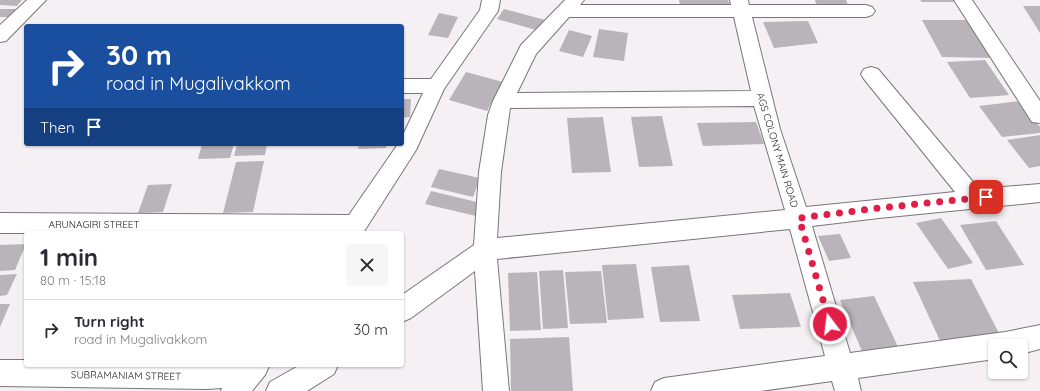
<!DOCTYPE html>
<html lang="en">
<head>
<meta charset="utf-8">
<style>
	:root { --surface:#fff; --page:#f7f7f7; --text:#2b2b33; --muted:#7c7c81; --line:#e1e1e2 }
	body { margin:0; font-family:Quicksand,sans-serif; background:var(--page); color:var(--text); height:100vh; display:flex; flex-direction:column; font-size:15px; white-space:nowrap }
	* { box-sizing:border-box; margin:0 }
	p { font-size:13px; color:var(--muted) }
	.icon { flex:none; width:22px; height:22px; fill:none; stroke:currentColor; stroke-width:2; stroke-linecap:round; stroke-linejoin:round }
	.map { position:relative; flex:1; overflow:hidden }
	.drawer { position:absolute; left:24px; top:231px; width:380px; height:136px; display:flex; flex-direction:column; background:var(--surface); border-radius:4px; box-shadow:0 1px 3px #0004 }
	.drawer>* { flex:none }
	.hud { position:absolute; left:24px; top:24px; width:380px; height:122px; border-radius:4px; box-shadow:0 1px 3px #0004; background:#1a4fa0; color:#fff; overflow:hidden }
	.buttons { position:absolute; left:988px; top:339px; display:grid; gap:8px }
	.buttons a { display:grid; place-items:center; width:40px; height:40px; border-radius:4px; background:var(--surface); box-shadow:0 1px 3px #0004; font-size:20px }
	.pin { position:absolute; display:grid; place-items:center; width:34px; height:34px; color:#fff; margin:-17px; border-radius:8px; box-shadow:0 2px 6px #0006 }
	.me { position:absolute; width:44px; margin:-22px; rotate:345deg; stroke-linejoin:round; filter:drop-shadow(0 0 3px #0008) }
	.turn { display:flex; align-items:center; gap:14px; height:84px; padding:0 16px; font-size:18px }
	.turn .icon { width:52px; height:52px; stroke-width:2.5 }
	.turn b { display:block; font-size:28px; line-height:34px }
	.then { display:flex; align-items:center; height:38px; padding:0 16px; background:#0003; gap:8px; font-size:15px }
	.round { display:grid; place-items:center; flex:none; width:42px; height:42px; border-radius:4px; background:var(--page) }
	.headline { display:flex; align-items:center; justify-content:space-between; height:68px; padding:0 16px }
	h1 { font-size:24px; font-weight:800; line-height:30px }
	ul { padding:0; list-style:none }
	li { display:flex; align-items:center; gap:12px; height:60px; padding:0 16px; border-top:1px solid var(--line) }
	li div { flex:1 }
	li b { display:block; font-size:15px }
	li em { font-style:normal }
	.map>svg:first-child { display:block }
	.building { fill:#b9b4b9 }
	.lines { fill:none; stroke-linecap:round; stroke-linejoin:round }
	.street-casing { stroke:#7a757a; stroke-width:2 }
	.street { fill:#fff; fill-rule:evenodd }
	.route { stroke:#e11d48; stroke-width:7; stroke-dasharray:0 12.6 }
	.labels { text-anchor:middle; stroke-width:4; stroke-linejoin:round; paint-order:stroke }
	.street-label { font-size:10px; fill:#1a191a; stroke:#fff }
</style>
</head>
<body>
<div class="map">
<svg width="1040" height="391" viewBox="0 0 1040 391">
	<rect width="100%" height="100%" fill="#f5f0f4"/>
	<g class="building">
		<polygon points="0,0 22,0 17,6 0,5"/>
		<polygon points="679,0 728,0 731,8 681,10"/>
		<polygon points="815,0 846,0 849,8 817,6"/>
		<polygon points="920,0 954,0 955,2 922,2"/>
		<polygon points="1023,6 1040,6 1040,33"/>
		<polygon points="0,9 17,9 11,17 0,17"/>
		<polygon points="504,9 549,21 543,32 497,19"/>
		<polygon points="439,13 458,17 448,38 428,35"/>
		<polygon points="922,20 969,20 992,58 942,57"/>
		<polygon points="808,21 818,43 774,48 763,22"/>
		<polygon points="599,29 628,33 624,61 593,57"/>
		<polygon points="569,30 592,36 583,57 559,51"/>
		<polygon points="985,60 1009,95 970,98 947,62"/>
		<polygon points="466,72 503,82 487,111 449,100"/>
		<polygon points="402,99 411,99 410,117 402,118"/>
		<polygon points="1020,101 1040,127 1040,133 1002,137 979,106"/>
		<polygon points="662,116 673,166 639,167 631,117"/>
		<polygon points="603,117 611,172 572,173 567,118"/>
		<polygon points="756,122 764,144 703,146 697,123"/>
		<polygon points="1040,135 1040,166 1029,168 1007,140"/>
		<polygon points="202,144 234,144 230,158 198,159"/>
		<polygon points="237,144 267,144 265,155 234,156"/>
		<polygon points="359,144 387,144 386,148 358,149"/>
		<polygon points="264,161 253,212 223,213 236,162"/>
		<polygon points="439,169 480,178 473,197 431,187"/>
		<polygon points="172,184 163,212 138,213 148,185"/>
		<polygon points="431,191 481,203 476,216 425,204"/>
		<polygon points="941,218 973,263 948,269 916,223"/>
		<polygon points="996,221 1024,265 986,270 960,225"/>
		<polygon points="840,234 851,258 829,261 818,236"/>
		<polygon points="26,244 15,270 0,271 0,245"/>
		<polygon points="636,264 644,318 608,320 602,265"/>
		<polygon points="689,265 700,321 660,322 651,267"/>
		<polygon points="563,270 568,328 543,329 539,271"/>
		<polygon points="601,271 607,323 570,324 565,272"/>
		<polygon points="537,272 541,330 510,331 508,273"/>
		<polygon points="17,274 7,295 0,296 0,275"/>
		<polygon points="971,279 1002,339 941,343 913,282"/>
		<polygon points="790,293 801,327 740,329 732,295"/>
		<polygon points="874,296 901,353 865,358 840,300"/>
		<polygon points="0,304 10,304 0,327"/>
		<polygon points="569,337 573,391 511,391 510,339"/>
	</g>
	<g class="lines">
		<g class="street-casing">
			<g id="street">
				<polygon points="27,0 46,0 6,41 0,42 0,25"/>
				<polygon points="482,0 500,0 498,11 444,89 416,150 363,233 0,233 0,213 349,215 398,144 402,144 402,137 423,93 402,93 402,79 431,79 480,10"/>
				<path d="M565,0H584L580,5H731L730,0H748L749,5H866L872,7L875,11L872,15L866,17H752L780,129L806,207L955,192L864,79L861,74L864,69L871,67L878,69L979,189L1040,184V202L879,218L812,226L850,353L1005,332L1040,325V349L1021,354V346H995V359L858,378L861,391H835L832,381L761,391H651L655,382L664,378L825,356L790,229L497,259L509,391H483L475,271L411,318L402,322V295L474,245L479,172L488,115L493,101L521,45ZM569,17H734L751,91L517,93L536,54ZM754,106L785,210L497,238L501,172L510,108Z"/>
				<polygon points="954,0 972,0 1040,101 1040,123 1032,122"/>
				<polygon points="0,360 26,360 26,365 269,366 265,375 252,391 221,391 222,388 207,389 0,386"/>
				<polygon points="300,365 338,365 334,374 307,391 266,391 270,382"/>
			</g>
		</g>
		<use href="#street" class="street"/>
	</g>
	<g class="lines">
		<polyline class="route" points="830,324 799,218 879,208 986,197"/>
	</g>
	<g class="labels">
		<g class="street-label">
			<text transform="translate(778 150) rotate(73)" y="4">AGS COLONY MAIN ROAD</text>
			<text x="94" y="228">ARUNAGIRI STREET</text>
			<text transform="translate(126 375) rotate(1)" y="4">SUBRAMANIAM STREET</text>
		</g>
	</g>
</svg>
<div class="buttons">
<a><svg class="icon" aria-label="search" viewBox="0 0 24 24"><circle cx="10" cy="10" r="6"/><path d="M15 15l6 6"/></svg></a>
</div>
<div class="pin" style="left:986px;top:197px;background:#d93025"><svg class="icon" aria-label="arrive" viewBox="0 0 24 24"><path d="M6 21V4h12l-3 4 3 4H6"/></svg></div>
<svg class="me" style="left:830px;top:324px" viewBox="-20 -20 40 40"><circle r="17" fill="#e11d48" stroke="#fff" stroke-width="3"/><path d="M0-11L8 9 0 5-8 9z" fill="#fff"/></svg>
<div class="hud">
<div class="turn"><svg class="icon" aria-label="right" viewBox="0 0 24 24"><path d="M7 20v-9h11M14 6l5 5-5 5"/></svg><div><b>30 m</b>road in Mugalivakkom</div></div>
<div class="then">Then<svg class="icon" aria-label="arrive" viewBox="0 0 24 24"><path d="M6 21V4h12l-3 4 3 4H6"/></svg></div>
</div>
<section class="drawer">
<div class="headline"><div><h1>1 min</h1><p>80 m · 15:18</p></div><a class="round"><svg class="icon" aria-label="close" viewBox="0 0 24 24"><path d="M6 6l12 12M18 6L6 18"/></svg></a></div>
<ul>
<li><svg class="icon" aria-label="right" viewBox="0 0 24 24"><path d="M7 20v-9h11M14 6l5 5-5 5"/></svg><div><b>Turn right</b><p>road in Mugalivakkom</p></div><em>30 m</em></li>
</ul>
</section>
</div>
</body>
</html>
